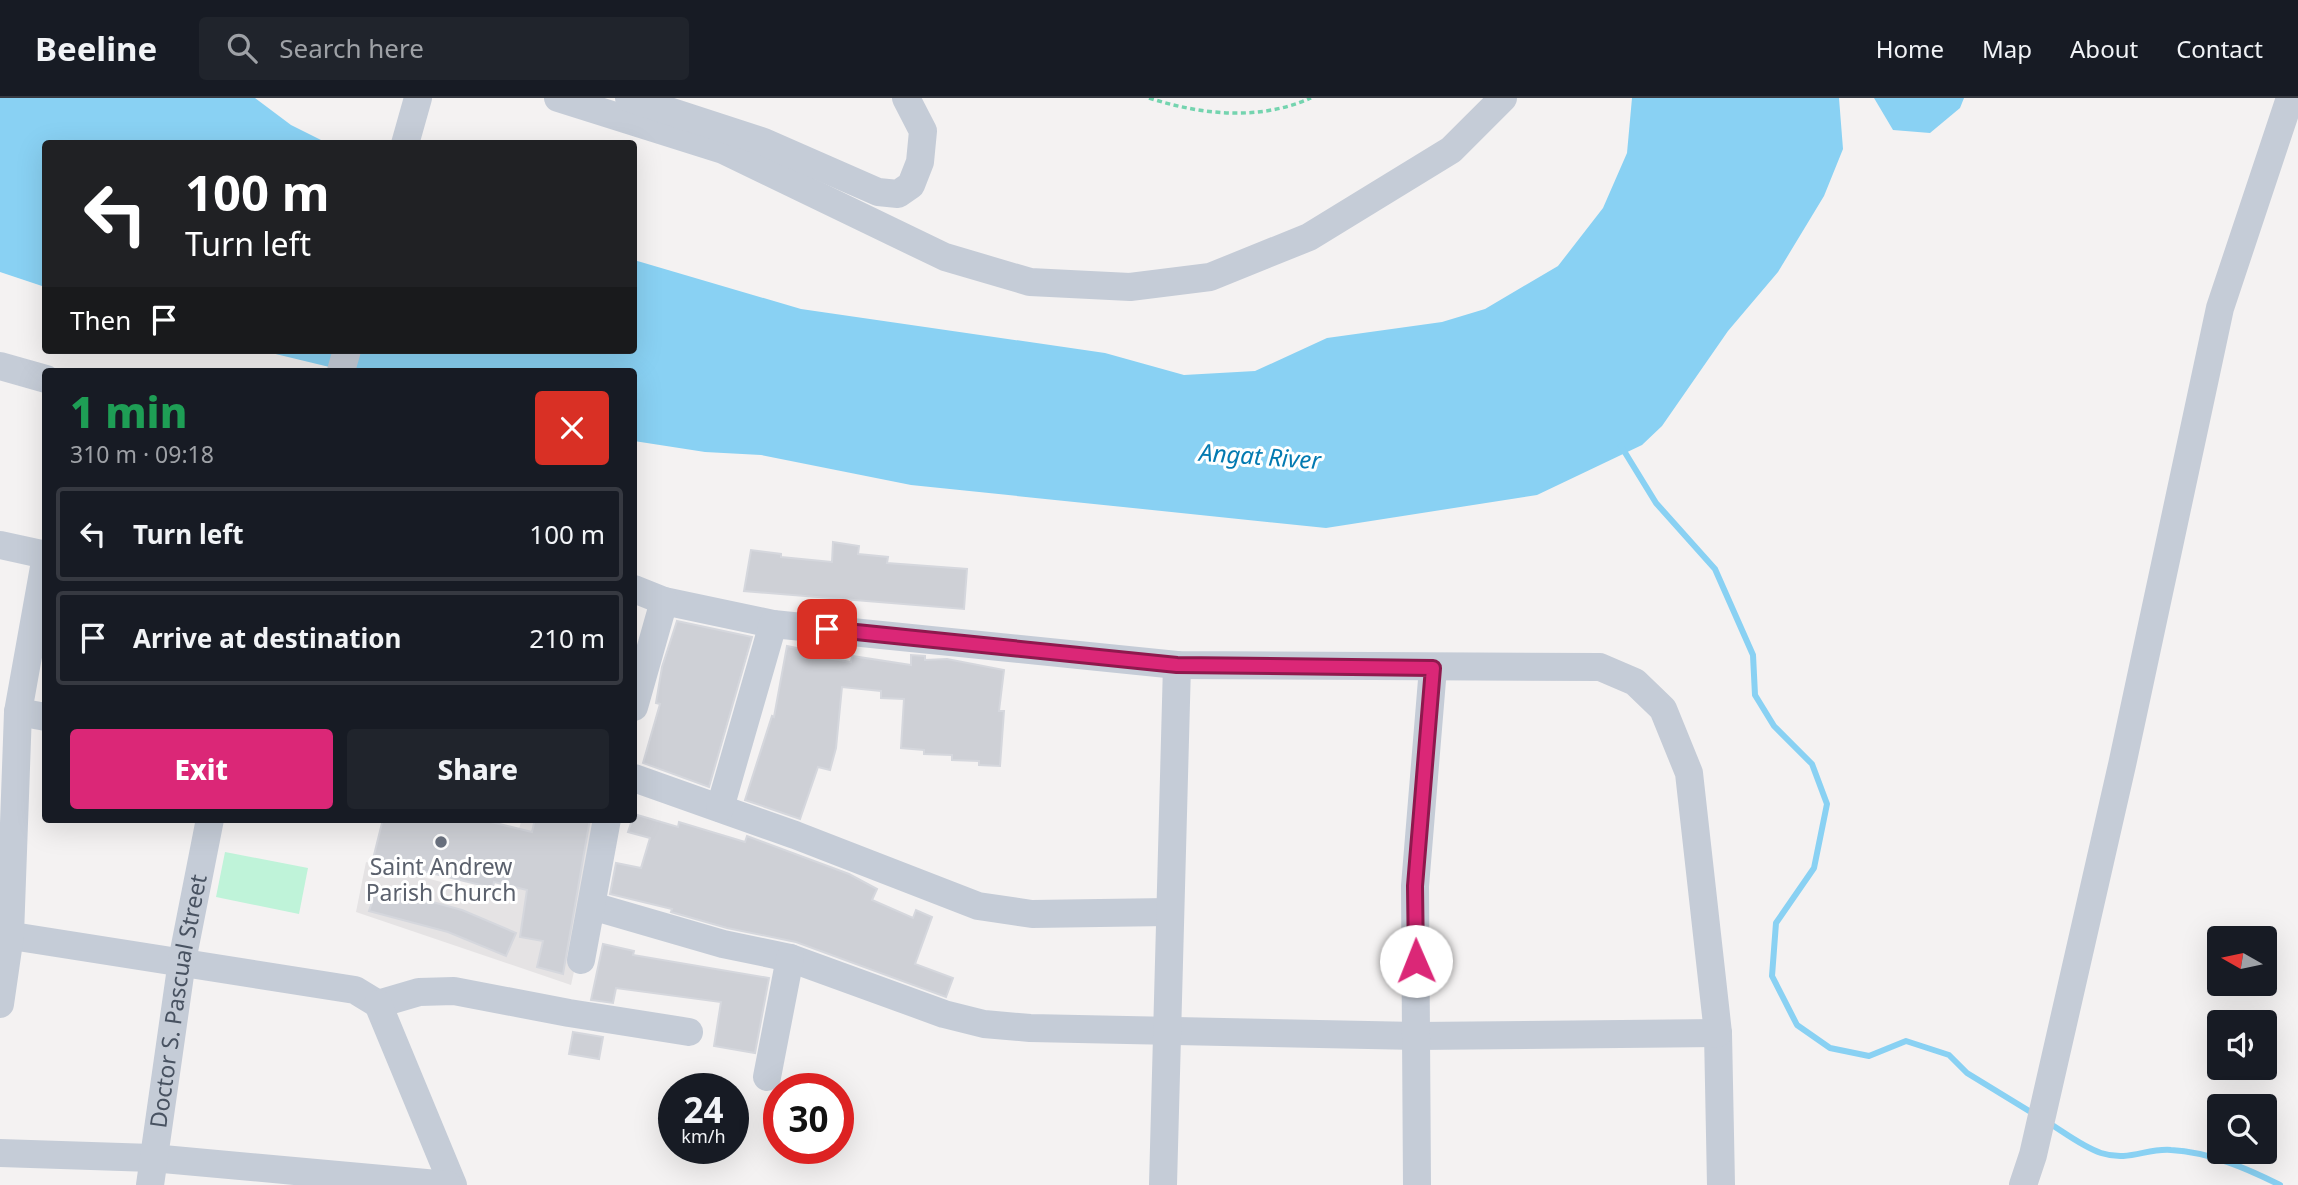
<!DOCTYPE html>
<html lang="en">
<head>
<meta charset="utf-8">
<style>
	:root { --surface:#171b24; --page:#20242c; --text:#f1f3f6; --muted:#9ea1a6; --line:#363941; --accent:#db2777 }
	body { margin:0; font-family:"Noto Sans",sans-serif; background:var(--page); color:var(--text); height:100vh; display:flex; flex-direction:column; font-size:26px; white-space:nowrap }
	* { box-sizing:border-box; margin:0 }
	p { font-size:23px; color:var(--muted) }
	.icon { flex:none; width:38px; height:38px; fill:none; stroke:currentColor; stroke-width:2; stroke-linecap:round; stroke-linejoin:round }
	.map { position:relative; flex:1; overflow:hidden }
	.panel { position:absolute; left:42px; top:270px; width:595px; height:455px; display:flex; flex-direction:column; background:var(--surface); border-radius:7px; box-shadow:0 7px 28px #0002 }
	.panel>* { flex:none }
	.banner { position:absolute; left:42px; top:42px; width:595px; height:214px; border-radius:7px; box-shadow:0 7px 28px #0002; background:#202124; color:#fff; overflow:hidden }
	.needle { width:46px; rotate:279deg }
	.fabs { position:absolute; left:2207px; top:828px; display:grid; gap:14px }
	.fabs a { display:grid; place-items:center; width:70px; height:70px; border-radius:7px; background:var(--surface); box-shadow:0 7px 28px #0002; font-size:35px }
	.speed { position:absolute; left:658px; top:975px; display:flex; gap:14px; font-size:35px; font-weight:700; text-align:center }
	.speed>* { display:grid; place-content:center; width:91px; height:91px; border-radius:50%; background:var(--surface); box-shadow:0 7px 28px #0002; line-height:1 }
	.speed small { font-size:18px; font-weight:400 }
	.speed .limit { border:10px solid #d22; background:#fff; color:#111 }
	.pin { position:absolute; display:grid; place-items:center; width:60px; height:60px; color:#fff; margin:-30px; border-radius:14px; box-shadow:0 4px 10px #0006 }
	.me { position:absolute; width:77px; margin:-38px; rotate:359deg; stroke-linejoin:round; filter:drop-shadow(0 0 5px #0008) }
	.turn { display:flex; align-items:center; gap:24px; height:147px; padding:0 28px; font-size:32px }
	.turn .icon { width:91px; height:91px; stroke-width:2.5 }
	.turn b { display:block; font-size:49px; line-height:60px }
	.then { display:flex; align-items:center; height:66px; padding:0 28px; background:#0003; gap:14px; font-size:26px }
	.round { display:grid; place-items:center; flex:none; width:74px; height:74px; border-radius:7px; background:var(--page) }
	.head { display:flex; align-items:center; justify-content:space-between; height:119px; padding:0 28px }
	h1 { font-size:42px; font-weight:800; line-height:52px; color:#1e9e55 }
	.primary-button { display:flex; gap:14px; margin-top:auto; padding:14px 28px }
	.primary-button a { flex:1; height:80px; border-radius:7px; background:var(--accent); color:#fff; font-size:28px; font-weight:800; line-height:80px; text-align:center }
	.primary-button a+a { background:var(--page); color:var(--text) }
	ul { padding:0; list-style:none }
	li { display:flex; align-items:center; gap:21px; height:94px; margin:0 14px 10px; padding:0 14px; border:4px solid var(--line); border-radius:7px }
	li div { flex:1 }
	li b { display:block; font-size:26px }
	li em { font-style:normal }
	header { display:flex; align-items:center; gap:42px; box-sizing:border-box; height:98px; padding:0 35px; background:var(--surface); border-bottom:2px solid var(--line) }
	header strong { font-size:33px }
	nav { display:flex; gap:38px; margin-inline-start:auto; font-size:24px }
	.search { width:490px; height:63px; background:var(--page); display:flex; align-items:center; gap:18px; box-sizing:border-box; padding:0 24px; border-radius:7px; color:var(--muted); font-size:26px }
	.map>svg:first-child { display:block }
	.education { fill:#e5e3e4 }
	.green { fill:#bff3d9 }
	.water { fill:#89d1f3 }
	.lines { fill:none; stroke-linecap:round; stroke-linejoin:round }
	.stream { stroke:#89d1f3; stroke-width:6 }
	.building { fill:#ced0d6; stroke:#d5d7dd; stroke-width:2 }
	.path { stroke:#74d4af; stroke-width:3.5; stroke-dasharray:5 3.5; stroke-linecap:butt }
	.minor { stroke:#c5ccd7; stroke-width:28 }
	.route-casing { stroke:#8e194d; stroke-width:18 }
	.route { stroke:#db2777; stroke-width:12 }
	.worship-dot { fill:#6b7280; stroke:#fff; stroke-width:2.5 }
	.labels { text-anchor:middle; stroke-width:6; stroke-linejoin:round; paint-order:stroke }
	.worship-label { font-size:23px; fill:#5b616d; stroke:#fff }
	.street-label { font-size:23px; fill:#485261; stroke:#fff }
	.water-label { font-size:24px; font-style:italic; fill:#037ab1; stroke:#fff }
</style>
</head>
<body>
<header>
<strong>Beeline</strong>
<div class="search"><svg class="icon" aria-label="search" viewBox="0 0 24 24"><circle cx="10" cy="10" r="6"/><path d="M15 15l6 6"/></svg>Search here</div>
<nav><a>Home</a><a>Map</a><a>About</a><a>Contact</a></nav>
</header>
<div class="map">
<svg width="2298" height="1087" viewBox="0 0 2298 1087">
	<rect width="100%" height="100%" fill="#f4f2f2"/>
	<polygon class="education" points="522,721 608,721 571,887 356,814 366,764 498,799"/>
	<polygon class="green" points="225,754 308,770 299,816 216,799"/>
	<g class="water">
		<polygon points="0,0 255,0 291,27 327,45 46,46 45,189 0,174"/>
		<polygon points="1632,0 1839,0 1843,51 1824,98 1778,174 1728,233 1662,328 1642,347 1537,397 1326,430 911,387 761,357 705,354 634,343 634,273 346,273 259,252 634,252 634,162 801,211 1105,255 1184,277 1255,273 1327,240 1442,224 1485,211 1558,168 1603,110 1627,55"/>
		<polygon points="1874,0 1964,0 1960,10 1930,35 1893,32"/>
	</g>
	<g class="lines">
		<g class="stream">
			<polyline points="1621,348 1656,405 1715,471 1753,557 1755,597 1774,628 1812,666 1827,706 1814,770 1776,825 1772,878 1797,927 1830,950 1869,958 1906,943 1949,957 1967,975 2034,1016"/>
			<path d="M2049,1025C2065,1035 2083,1049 2101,1055C2129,1064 2146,1050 2171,1052C2209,1054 2246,1070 2280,1087"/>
		</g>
	</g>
	<g class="building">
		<polygon points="833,444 859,448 858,456 888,459 887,465 967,471 964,511 744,493 751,452 781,456 781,459 832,464"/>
		<polygon points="677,523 752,539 709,689 643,665 660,606 656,605 662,569"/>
		<polygon points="787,548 812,553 811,557 851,564 852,558 911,567 911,557 925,558 925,562 947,561 1004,572 999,613 1004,613 1000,668 979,667 979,663 952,662 952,657 924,656 924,652 901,650 904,601 881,600 881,593 842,589 836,650 830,672 818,669 800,721 745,702 772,618 774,619"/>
		<polygon points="634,716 678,729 679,724 745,744 747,738 849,776 877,791 872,802 913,820 916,812 932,819 915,866 953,880 946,899 796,844 727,830 671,814 672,811 610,796 616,765 641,770 650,740 628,734"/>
		<polygon points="383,721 479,721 532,734 535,721 590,721 563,876 537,869 543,843 520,839 527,792 494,784 493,790 373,761"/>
		<polygon points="377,789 462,812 516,835 506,858 448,834 369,813"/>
		<polygon points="603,846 634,853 633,857 769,880 755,955 714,948 721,904 616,890 613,905 591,902"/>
		<polygon points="573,934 603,939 599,961 569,956"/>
	</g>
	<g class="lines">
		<path class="path" d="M1149,0C1202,17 1259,23 1311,0"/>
		<g class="minor">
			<polyline points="558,0 723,52 945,159 1030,184 1130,189 1210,179 1309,139 1451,52 1503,0"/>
			<polyline points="629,0 764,44 878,94 898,96 911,87 920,64 923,33 906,0"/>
			<polyline points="405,46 418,0"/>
			<polyline points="0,268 46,281"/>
			<polyline points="341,273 347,252"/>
			<polyline points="0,447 46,457"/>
			<polyline points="634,491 664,503 773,526 1177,567 1600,569 1635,584 1663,611 1689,675 1718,935 1721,1087"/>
			<polyline points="634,609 664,503"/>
			<polyline points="18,614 46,619"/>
			<polyline points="634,680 795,737 978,808 1032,816 1168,814"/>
			<polyline points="720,710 773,526"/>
			<polyline points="592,808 723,846 790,860 944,916 984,926 1030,930 1417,938 1718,935"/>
			<polyline points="0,836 355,892 378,906 419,894 454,893 569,915 689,934"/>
			<polyline points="581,862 607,721"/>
			<polyline points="0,906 10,837 18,614 46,458"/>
			<polyline points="378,906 453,1087"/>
			<polyline points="767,979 790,860"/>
			<polyline points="0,1055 152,1060 448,1087"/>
			<path id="s1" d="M150,1087L182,863L210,721"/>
			<polyline points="1163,1087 1177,567"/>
			<polyline points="1417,1087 1415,788 1433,570"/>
			<polyline points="2023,1087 2033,1057 2122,667 2220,210 2290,0"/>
		</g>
	</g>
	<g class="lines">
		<g class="route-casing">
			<polyline id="route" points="827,531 1177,567 1433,570 1415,788 1416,863"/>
		</g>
		<use href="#route" class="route"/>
	</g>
	<circle class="worship-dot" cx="441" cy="744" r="7"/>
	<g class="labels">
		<g class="worship-label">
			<text x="441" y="777">Saint Andrew<tspan x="441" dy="26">Parish Church</tspan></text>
		</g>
		<g class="street-label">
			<text dy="8" stroke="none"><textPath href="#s1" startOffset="186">Doctor S. Pascual Street</textPath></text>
		</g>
		<g class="water-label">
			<text transform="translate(1260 359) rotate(4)" y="8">Angat River</text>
		</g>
	</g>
</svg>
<div class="fabs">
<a><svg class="needle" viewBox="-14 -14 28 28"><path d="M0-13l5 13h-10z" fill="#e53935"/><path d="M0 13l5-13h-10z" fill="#9ea1a6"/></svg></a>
<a><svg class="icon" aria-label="sound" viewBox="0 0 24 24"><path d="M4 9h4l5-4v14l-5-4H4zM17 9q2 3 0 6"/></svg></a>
<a><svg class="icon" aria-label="search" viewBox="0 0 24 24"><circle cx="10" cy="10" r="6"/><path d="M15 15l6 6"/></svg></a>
</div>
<div class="speed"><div>24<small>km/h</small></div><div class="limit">30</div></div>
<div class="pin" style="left:827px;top:531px;background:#d93025"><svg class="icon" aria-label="arrive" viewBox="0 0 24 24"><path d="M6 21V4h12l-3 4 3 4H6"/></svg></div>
<svg class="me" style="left:1416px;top:863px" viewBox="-20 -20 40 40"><circle r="19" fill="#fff"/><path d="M0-13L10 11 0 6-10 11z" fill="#db2777"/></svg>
<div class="banner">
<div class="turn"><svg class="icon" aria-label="left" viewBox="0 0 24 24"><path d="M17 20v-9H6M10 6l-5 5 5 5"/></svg><div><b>100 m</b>Turn left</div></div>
<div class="then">Then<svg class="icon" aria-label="arrive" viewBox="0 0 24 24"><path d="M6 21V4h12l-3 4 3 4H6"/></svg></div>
</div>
<section class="panel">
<div class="head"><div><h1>1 min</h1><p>310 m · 09:18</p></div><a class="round" style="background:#d93025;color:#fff"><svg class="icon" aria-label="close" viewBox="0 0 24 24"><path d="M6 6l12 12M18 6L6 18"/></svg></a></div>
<ul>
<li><svg class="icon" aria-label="left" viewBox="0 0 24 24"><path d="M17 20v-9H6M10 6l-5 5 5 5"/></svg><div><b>Turn left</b></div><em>100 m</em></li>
<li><svg class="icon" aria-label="arrive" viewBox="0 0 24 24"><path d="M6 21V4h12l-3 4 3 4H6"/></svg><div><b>Arrive at destination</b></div><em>210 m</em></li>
</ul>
<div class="primary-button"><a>Exit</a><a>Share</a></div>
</section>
</div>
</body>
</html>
